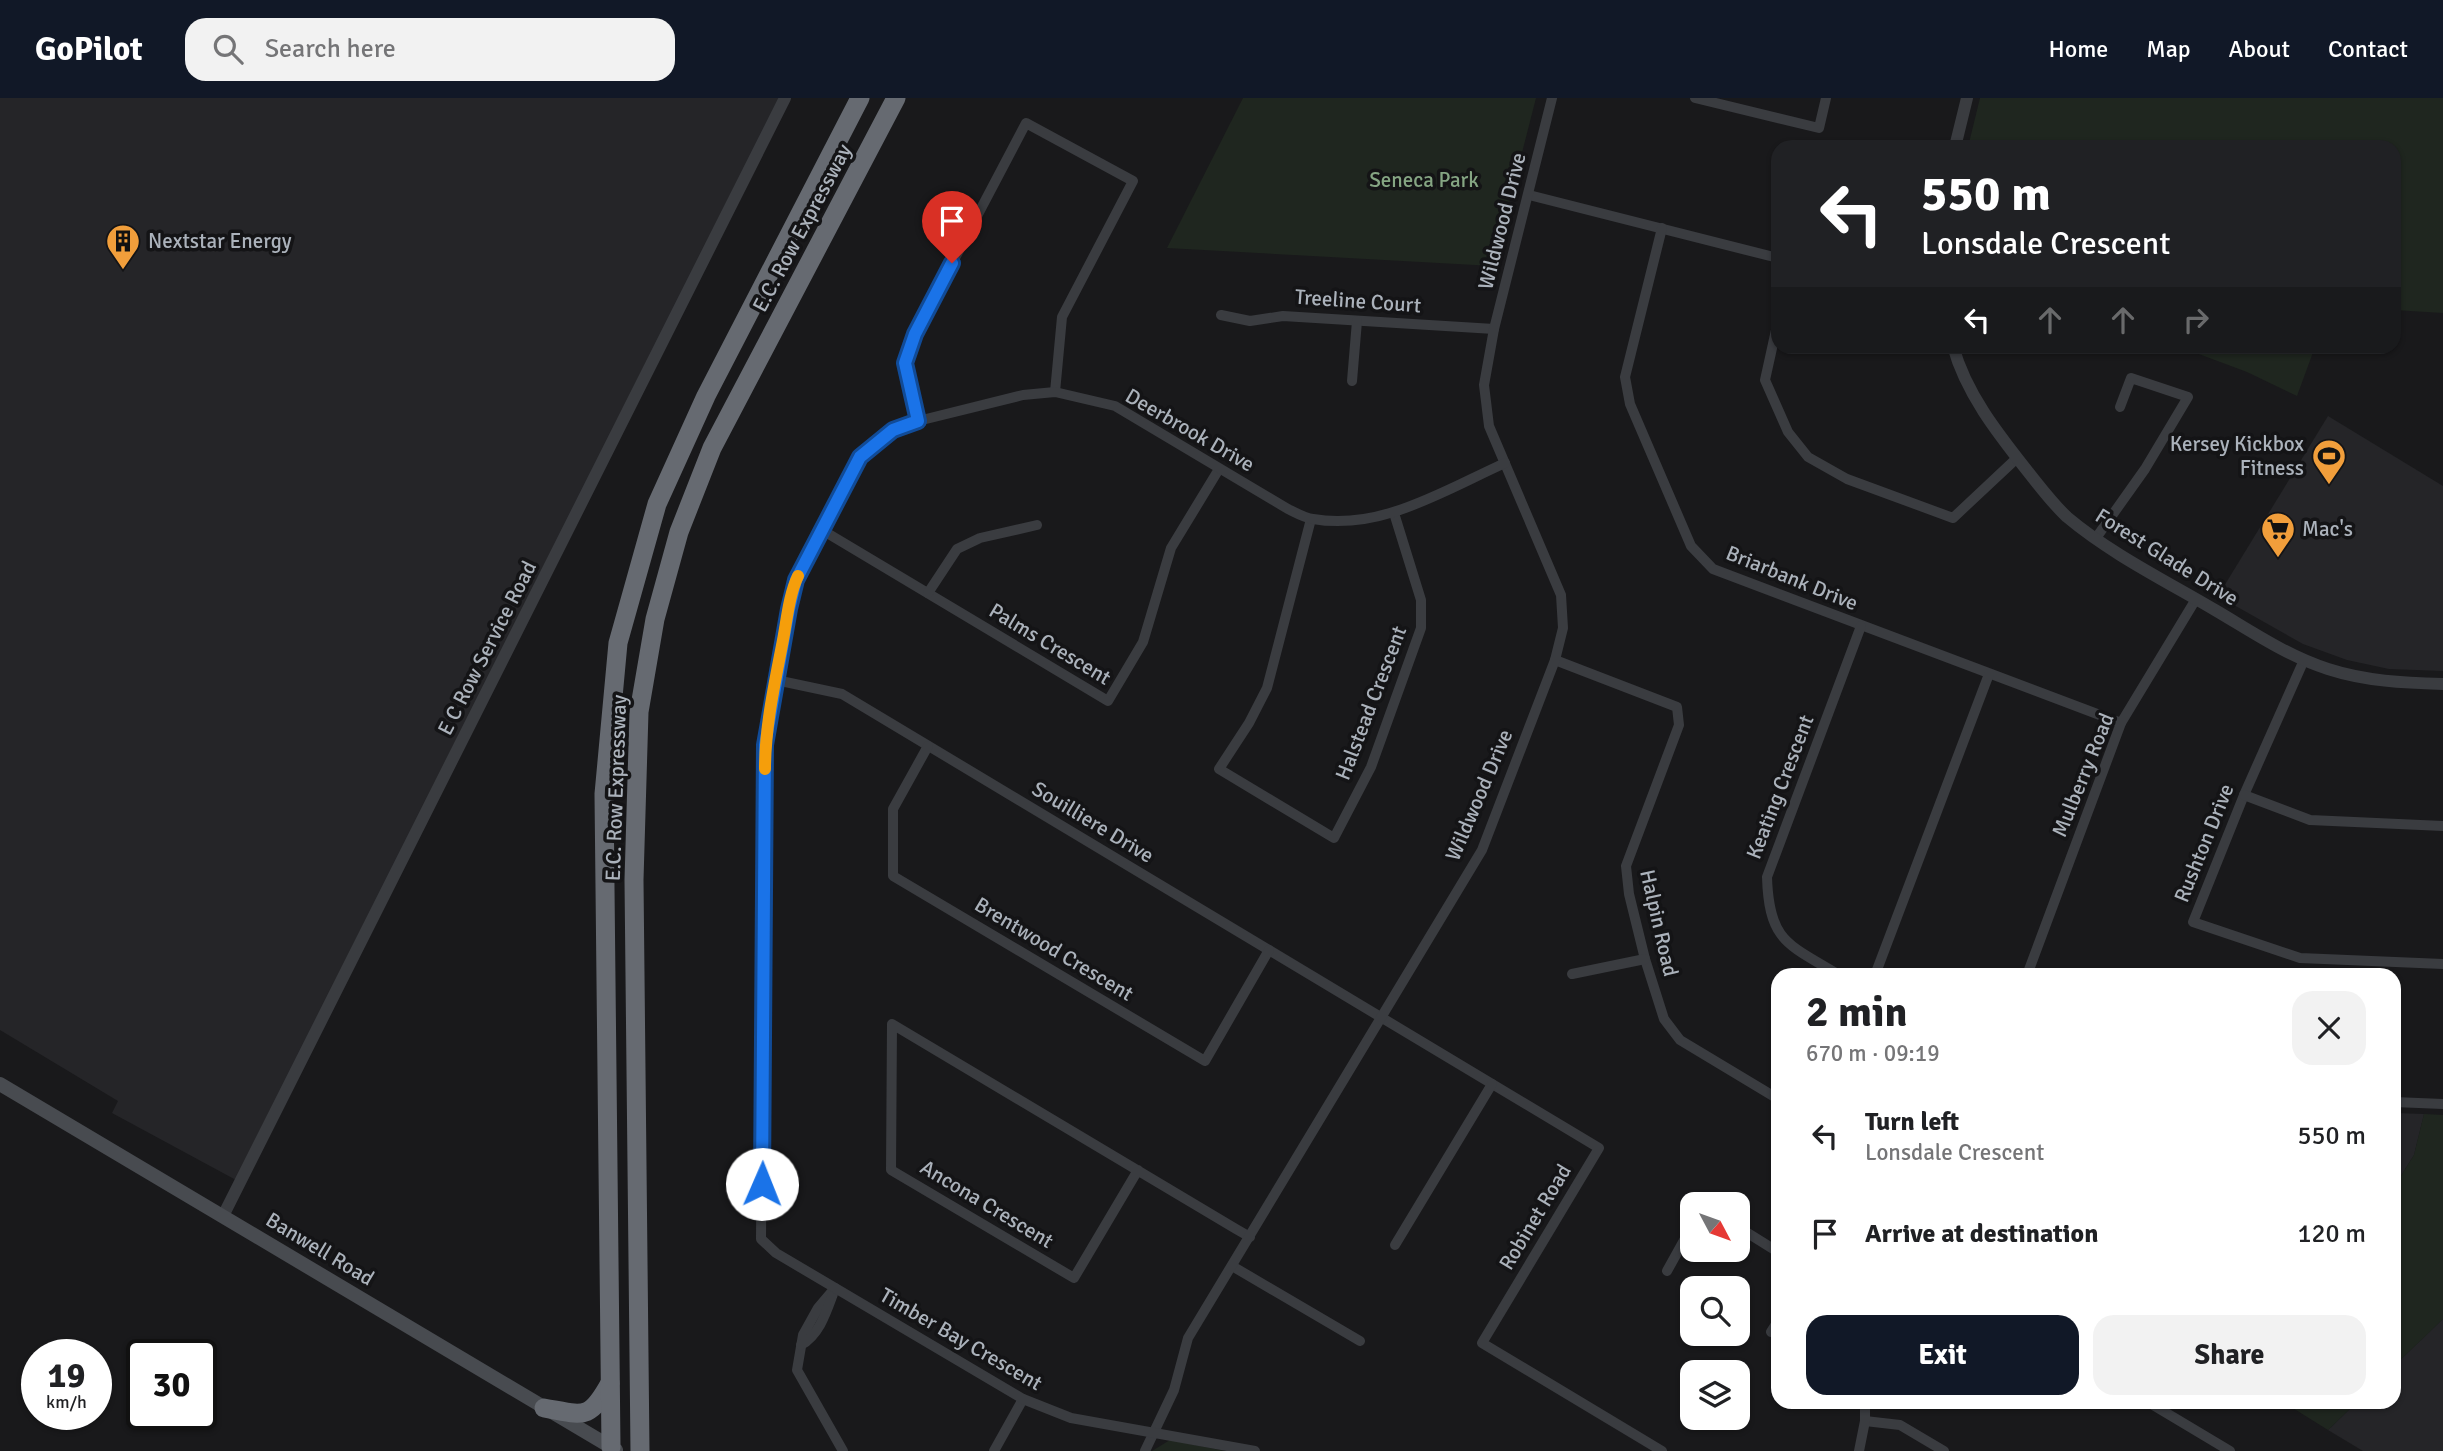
<!DOCTYPE html>
<html lang="en">
<head>
<meta charset="utf-8">
<style>
	:root { --surface:#fff; --page:#f2f2f2; --text:#202124; --muted:#757577; --accent:#111827 }
	body { margin:0; font-family:Signika,sans-serif; background:var(--page); color:var(--text); height:100vh; display:flex; flex-direction:column; font-size:26px; white-space:nowrap }
	* { box-sizing:border-box; margin:0 }
	p { font-size:23px; color:var(--muted) }
	.icon { flex:none; width:38px; height:38px; fill:none; stroke:currentColor; stroke-width:2; stroke-linecap:round; stroke-linejoin:round }
	.map { position:relative; flex:1; overflow:hidden }
	.sheet { position:absolute; left:1771px; top:870px; width:630px; height:441px; display:flex; flex-direction:column; background:var(--surface); border-radius:21px; box-shadow:0 2px 5px #0004 }
	.sheet>* { flex:none }
	.banner { position:absolute; left:1771px; top:42px; width:630px; height:214px; border-radius:21px; box-shadow:0 2px 5px #0004; background:#202124; color:#fff; overflow:hidden }
	.needle { width:46px; rotate:131deg }
	.buttons { position:absolute; left:1680px; top:1094px; display:grid; gap:14px }
	.buttons a { display:grid; place-items:center; width:70px; height:70px; border-radius:14px; background:var(--surface); box-shadow:0 2px 5px #0004; font-size:35px }
	.speed { position:absolute; left:21px; top:1241px; display:flex; gap:14px; font-size:35px; font-weight:700; text-align:center }
	.speed>* { display:grid; place-content:center; width:91px; height:91px; border-radius:50%; background:var(--surface); box-shadow:0 2px 5px #0004; line-height:1 }
	.speed small { font-size:18px; font-weight:400 }
	.speed .limit { border:4px solid #111; border-radius:10px; background:#fff; color:#111 }
	.pin { position:absolute; display:grid; place-items:center; width:60px; height:60px; color:#fff; margin:-72px -30px; border-radius:50% 50% 50% 0; rotate:-45deg; box-shadow:0 0 7px #0007 }
	.pin .icon { rotate:45deg }
	.me { position:absolute; width:77px; margin:-38px; rotate:1deg; stroke-linejoin:round; filter:drop-shadow(0 0 5px #0008) }
	.turn { display:flex; align-items:center; gap:24px; height:147px; padding:0 35px; font-size:32px }
	.turn .icon { width:91px; height:91px; stroke-width:2.5 }
	.turn b { display:block; font-size:49px; line-height:60px }
	.lanes { display:flex; align-items:center; height:66px; padding:0 35px; background:#0003; justify-content:center; gap:35px; direction:ltr }
	.lanes .off { opacity:.35 }
	.round { display:grid; place-items:center; flex:none; width:74px; height:74px; border-radius:21px; background:var(--page) }
	.head { display:flex; align-items:center; justify-content:space-between; height:119px; padding:0 35px }
	h1 { font-size:42px; font-weight:800; line-height:52px }
	.button { display:flex; gap:14px; margin-top:auto; padding:14px 35px }
	.button a { flex:1; height:80px; border-radius:21px; background:var(--accent); color:#fff; font-size:28px; font-weight:800; line-height:80px; text-align:center }
	.button a+a { background:var(--page); color:var(--text) }
	ul { padding:0; list-style:none }
	li { display:flex; align-items:center; gap:21px; height:98px; padding:0 35px }
	li div { flex:1 }
	li b { display:block; font-size:26px }
	li em { font-style:normal }
	header { display:flex; align-items:center; gap:42px; box-sizing:border-box; height:98px; padding:0 35px; background:var(--accent); color:#fff }
	header strong { font-size:33px }
	nav { display:flex; gap:38px; margin-inline-start:auto; font-size:24px }
	.search { width:490px; height:63px; background:var(--page); display:flex; align-items:center; gap:18px; box-sizing:border-box; padding:0 24px; border-radius:21px; color:var(--muted); font-size:26px }
	.map>svg:first-child { display:block }
	.built { fill:#252528 }
	.green { fill:#1f261f }
	.lines { fill:none; stroke-linecap:round; stroke-linejoin:round }
	.minor { stroke:#3a3c40; stroke-width:10 }
	.tertiary { stroke:#3a3c40; stroke-width:12 }
	.secondary { stroke:#484b50; stroke-width:14 }
	.motorway { stroke:#666a71; stroke-width:19 }
	.route-casing { stroke:#114b97; stroke-width:18 }
	.route { stroke:#1a73e8; stroke-width:12 }
	.slow { stroke:#f59e0b; stroke-width:12 }
	.labels { text-anchor:middle; stroke-width:7; stroke-linejoin:round; paint-order:stroke }
	.park-label { font-size:21px; fill:#85a583; stroke:#141416 }
	.street-label { font-size:21px; fill:#abb2bb; stroke:#141416 }
	.poi-label { font-size:21px; fill:#abb2bb; stroke:#141416; text-anchor:start }
</style>
</head>
<body>
<header>
<strong>GoPilot</strong>
<div class="search"><svg class="icon" aria-label="search" viewBox="0 0 24 24"><circle cx="10" cy="10" r="6"/><path d="M15 15l6 6"/></svg>Search here</div>
<nav><a>Home</a><a>Map</a><a>About</a><a>Contact</a></nav>
</header>
<div class="map">
<svg width="2443" height="1353" viewBox="0 0 2443 1353">
	<rect width="100%" height="100%" fill="#19191b"/>
	<g class="built">
		<polygon points="0,0 780,0 236,1082 112,1015 118,1003 0,932"/>
		<polygon points="2328,318 2443,388 2443,573 2389,571 2347,562 2303,546 2218,498"/>
		<polygon points="2394,1015 2424,1016 2414,1057 2394,1089"/>
		<polygon points="2443,1221 2443,1353 2363,1353 2328,1332 2357,1304 2394,1304 2394,1268"/>
	</g>
	<g class="green">
		<polygon points="1243,0 1536,0 1493,168 1167,150"/>
		<polygon points="1980,0 2443,0 2443,215 2394,212 2394,49 1968,49"/>
		<polygon points="2180,249 2315,249 2297,298 2247,274"/>
		<polygon points="2424,1016 2443,1017 2443,1221 2394,1268 2394,1089 2414,1057"/>
		<polygon points="2283,1304 2357,1304 2328,1332"/>
		<polygon points="1170,1342 1225,1353 1152,1353"/>
	</g>
	<g class="lines">
		<g class="minor">
			<polyline points="1695,0 1819,30 1826,0"/>
			<polyline points="1529,97 1778,160"/>
			<polyline points="1662,130 1625,279 1630,306 1691,448 1713,471 2121,625"/>
			<polyline points="1221,217 1250,223 1283,218 1494,231"/>
			<polyline points="1778,223 1765,282 1788,334 1808,359 1847,381 1953,420 2017,360"/>
			<polyline points="1352,283 1357,223"/>
			<polyline points="918,323 905,265 915,236 1026,25 1133,83 1062,219 1055,294"/>
			<polyline points="1311,421 1267,590 1249,625 1219,671 1334,740 1371,669 1421,530 1421,502 1394,415"/>
			<polyline points="822,432 1108,603 1143,544 1171,450 1219,371"/>
			<polyline points="2096,440 2145,371 2188,299 2131,280 2120,309"/>
			<polyline points="928,495 957,451 980,440 1037,427"/>
			<polyline points="1555,562 1677,609 1679,627 1626,768 1629,796 1645,861 1664,921 1680,942 1778,1001"/>
			<polyline points="2304,562 2244,697 2193,824 2300,860 2443,866"/>
			<polyline points="776,582 842,596 1599,1050 1482,1245 1662,1353"/>
			<polyline points="928,648 893,711 893,778 1205,963 1269,852"/>
			<polyline points="2244,697 2310,722 2443,728"/>
			<polyline points="1572,876 1645,861"/>
			<path d="M1839,877C1788,846 1769,844 1767,779L1861,528"/>
			<polyline points="1875,877 1989,576"/>
			<polyline points="2027,877 2121,625 2196,501"/>
			<polyline points="2394,1004 2443,1006"/>
			<polyline points="1138,1072 1074,1180 891,1072 892,926 1236,1131 1250,1139"/>
			<polyline points="1738,1129 1778,1154"/>
			<polyline points="1395,1147 1492,986"/>
			<polyline points="1232,1168 1360,1243"/>
			<polyline points="1667,1173 1692,1128"/>
			<polyline points="835,1190 818,1210 803,1237 797,1272 843,1353"/>
			<polyline points="1771,1234 1778,1223"/>
			<path d="M801,1247C819,1237 826,1215 833,1196"/>
			<polyline points="2148,1304 2230,1353"/>
			<polyline points="1865,1323 1900,1327 1944,1353"/>
			<polyline points="994,1353 1023,1301"/>
			<polyline points="1145,1353 1174,1292 1188,1240 1482,752 1555,562 1563,530 1561,497 1489,328 1484,287 1494,231 1552,0"/>
			<path d="M1255,1353L1071,1320L1023,1301L776,1155L761,1141L765,647L789,511L796,482L860,359L893,332L918,323L1023,297L1055,294L1115,308L1288,411C1296,415 1305,420 1313,421C1381,433 1445,392 1505,365"/>
			<polyline points="1859,1353 1865,1323 1865,1304"/>
		</g>
		<g class="tertiary">
			<polyline points="1955,49 1967,0"/>
			<path d="M1953,248C1966,296 1999,337 2029,375C2041,390 2053,406 2067,419C2111,456 2166,483 2215,512C2251,533 2287,558 2328,571C2365,583 2404,585 2443,586"/>
			<polyline points="223,1118 785,0"/>
		</g>
		<polyline class="secondary" points="0,986 616,1352"/>
		<g class="motorway">
			<path d="M544,1310C584,1317 589,1323 610,1285"/>
			<polyline points="611,1349 604,696 618,545 657,406 706,298 860,0"/>
			<polyline points="640,1353 634,782 639,614 655,521 679,434 712,350 896,0"/>
		</g>
	</g>
	<g class="lines">
		<g class="route-casing">
			<polyline id="route" points="762,1086 765,647 789,511 796,482 860,359 893,332 918,323 905,265 915,236 952,165"/>
		</g>
		<use href="#route" class="route"/>
		<path class="slow" d="M765,671C765,628 775,584 783,542C787,521 789,497 798,478"/>
	</g>
	<defs>
		<g id="building-pin" transform="scale(1.75)"><path d="M0 17L-7.5 6A9.5 9.5 0 1 1 7.5 6Z" fill="#f19e3b" stroke="#141416"/><path d="M-4-6H4V6H1V3H-1V6H-4ZM-2.5-4.3h1.7v1.8h-1.7ZM.8-4.3h1.7v1.8H.8ZM-2.5-1h1.7V.8h-1.7ZM.8-1h1.7V.8H.8Z" fill="#111"/></g>
		<g id="stadium-pin" transform="scale(1.75)"><path d="M0 17L-7.5 6A9.5 9.5 0 1 1 7.5 6Z" fill="#f19e3b" stroke="#141416"/><path d="M0-5a6.5 5 0 1 0 0 10a6.5 5 0 1 0 0-10ZM-3.5-1.8h7v3.6h-7Z" fill="#111"/></g>
		<g id="supermarket-pin" transform="scale(1.75)"><path d="M0 17L-7.5 6A9.5 9.5 0 1 1 7.5 6Z" fill="#f19e3b" stroke="#141416"/><path d="M-6-5.5h2.5l.6 2H6L4.5 2H-2.5L-4.4-4H-6ZM-1.5 3.2a1.3 1.3 0 1 0 .1 0ZM3 3.2a1.3 1.3 0 1 0 .1 0Z" fill="#111"/></g>
	</defs>
	<g fill-rule="evenodd">
		<use href="#building-pin" x="123" y="143"/>
		<use href="#stadium-pin" x="2329" y="358"/>
		<use href="#supermarket-pin" x="2278" y="431"/>
	</g>
	<g class="labels">
		<g class="park-label">
			<text x="1424" y="89">Seneca Park</text>
		</g>
		<g class="street-label">
			<text transform="translate(1502 123) rotate(-76)" y="7">Wildwood Drive</text>
			<text transform="translate(802 130) rotate(-62)" y="7">E.C. Row Expressway</text>
			<text transform="translate(1358 203) rotate(4)" y="7">Treeline Court</text>
			<text transform="translate(1190 332) rotate(30)" y="7">Deerbrook Drive</text>
			<text transform="translate(2167 459) rotate(32)" y="7">Forest Glade Drive</text>
			<text transform="translate(1792 480) rotate(22)" y="7">Briarbank Drive</text>
			<text transform="translate(1050 546) rotate(31)" y="7">Palms Crescent</text>
			<text transform="translate(487 550) rotate(-63)" y="7">E C Row Service Road</text>
			<text transform="translate(1371 605) rotate(-69)" y="7">Halstead Crescent</text>
			<text transform="translate(2083 677) rotate(-68)" y="7">Mulberry Road</text>
			<text transform="translate(1780 689) rotate(-69)" y="7">Keating Crescent</text>
			<text transform="translate(616 690) rotate(-88)" y="7">E.C. Row Expressway</text>
			<text transform="translate(1479 697) rotate(-67)" y="7">Wildwood Drive</text>
			<text transform="translate(1093 724) rotate(31)" y="7">Souilliere Drive</text>
			<text transform="translate(2204 745) rotate(-68)" y="7">Rushton Drive</text>
			<text transform="translate(1659 825) rotate(77)" y="7">Halpin Road</text>
			<text transform="translate(1054 851) rotate(31)" y="7">Brentwood Crescent</text>
			<text transform="translate(987 1106) rotate(31)" y="7">Ancona Crescent</text>
			<text transform="translate(1535 1119) rotate(-59)" y="7">Robinet Road</text>
			<text transform="translate(320 1151) rotate(31)" y="7">Banwell Road</text>
			<text transform="translate(961 1241) rotate(30)" y="7">Timber Bay Crescent</text>
		</g>
		<g class="poi-label">
			<text x="148" y="150">Nextstar Energy</text>
			<text x="2304" y="353" text-anchor="end">Kersey Kickbox<tspan x="2304" dy="24">Fitness</tspan></text>
			<text x="2302" y="438">Mac's</text>
		</g>
	</g>
</svg>
<div class="buttons">
<a><svg class="needle" viewBox="-14 -14 28 28"><path d="M0-13l5 13h-10z" fill="#e53935"/><path d="M0 13l5-13h-10z" fill="#757577"/></svg></a>
<a><svg class="icon" aria-label="search" viewBox="0 0 24 24"><circle cx="10" cy="10" r="6"/><path d="M15 15l6 6"/></svg></a>
<a><svg class="icon" aria-label="layers" viewBox="0 0 24 24"><path d="M12 4l9 5-9 5-9-5zM3 14l9 5 9-5"/></svg></a>
</div>
<div class="speed"><div>19<small>km/h</small></div><div class="limit">30</div></div>
<div class="pin" style="left:952px;top:165px;background:#d93025"><svg class="icon" aria-label="arrive" viewBox="0 0 24 24"><path d="M6 21V4h12l-3 4 3 4H6"/></svg></div>
<svg class="me" style="left:762px;top:1086px" viewBox="-20 -20 40 40"><circle r="19" fill="#fff"/><path d="M0-13L10 11 0 6-10 11z" fill="#1a73e8"/></svg>
<div class="banner">
<div class="turn"><svg class="icon" aria-label="left" viewBox="0 0 24 24"><path d="M17 20v-9H6M10 6l-5 5 5 5"/></svg><div><b>550 m</b>Lonsdale Crescent</div></div>
<div class="lanes"><svg class="icon" aria-label="left" viewBox="0 0 24 24"><path d="M17 20v-9H6M10 6l-5 5 5 5"/></svg><svg class="icon off" aria-label="ahead" viewBox="0 0 24 24"><path d="M12 20V5M6 11l6-6 6 6"/></svg><svg class="icon off" aria-label="ahead" viewBox="0 0 24 24"><path d="M12 20V5M6 11l6-6 6 6"/></svg><svg class="icon off" aria-label="right" viewBox="0 0 24 24"><path d="M7 20v-9h11M14 6l5 5-5 5"/></svg></div>
</div>
<section class="sheet">
<div class="head"><div><h1>2 min</h1><p>670 m · 09:19</p></div><a class="round"><svg class="icon" aria-label="close" viewBox="0 0 24 24"><path d="M6 6l12 12M18 6L6 18"/></svg></a></div>
<ul>
<li><svg class="icon" aria-label="left" viewBox="0 0 24 24"><path d="M17 20v-9H6M10 6l-5 5 5 5"/></svg><div><b>Turn left</b><p>Lonsdale Crescent</p></div><em>550 m</em></li>
<li><svg class="icon" aria-label="arrive" viewBox="0 0 24 24"><path d="M6 21V4h12l-3 4 3 4H6"/></svg><div><b>Arrive at destination</b></div><em>120 m</em></li>
</ul>
<div class="button"><a>Exit</a><a>Share</a></div>
</section>
</div>
</body>
</html>
